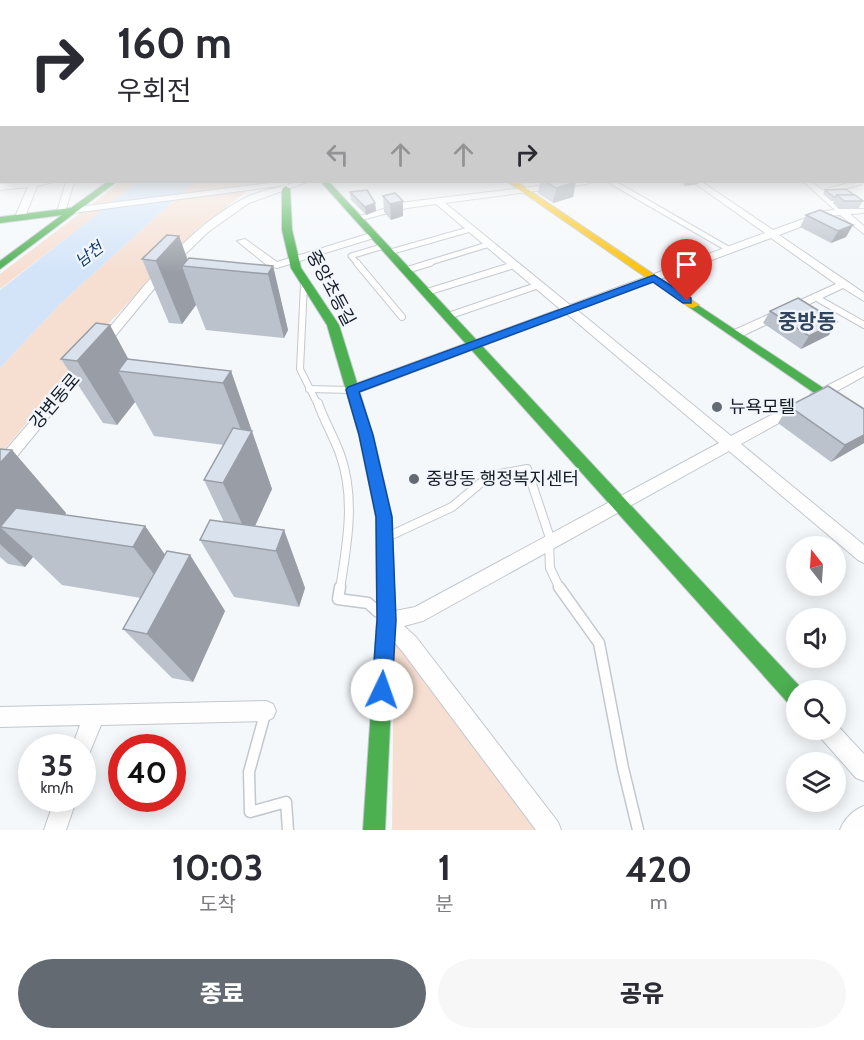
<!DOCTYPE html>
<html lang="ko">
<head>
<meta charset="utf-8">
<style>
	:root { --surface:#fff; --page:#f7f7f7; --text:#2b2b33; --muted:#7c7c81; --accent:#636a71 }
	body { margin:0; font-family:Cabin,"Noto Sans KR",sans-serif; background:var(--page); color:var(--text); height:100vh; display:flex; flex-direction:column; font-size:22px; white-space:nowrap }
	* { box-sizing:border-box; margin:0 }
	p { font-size:20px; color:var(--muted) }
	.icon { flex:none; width:33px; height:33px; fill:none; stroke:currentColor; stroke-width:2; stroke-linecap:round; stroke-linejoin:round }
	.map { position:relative; height:830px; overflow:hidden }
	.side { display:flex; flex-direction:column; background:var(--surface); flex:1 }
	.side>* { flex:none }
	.top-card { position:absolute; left:0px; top:0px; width:864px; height:183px; box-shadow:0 3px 15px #0003; background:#fff; color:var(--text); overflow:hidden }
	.needle { width:39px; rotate:343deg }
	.controls { position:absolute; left:786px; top:536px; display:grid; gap:12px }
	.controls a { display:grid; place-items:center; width:60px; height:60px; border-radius:50%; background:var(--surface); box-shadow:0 3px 15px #0003; font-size:30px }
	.speed { position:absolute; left:18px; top:734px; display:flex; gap:12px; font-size:30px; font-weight:700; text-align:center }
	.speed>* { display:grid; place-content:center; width:78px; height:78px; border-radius:50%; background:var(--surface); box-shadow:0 3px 15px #0003; line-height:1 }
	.speed small { font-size:15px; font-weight:400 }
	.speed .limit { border:9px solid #d22; background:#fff; color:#111 }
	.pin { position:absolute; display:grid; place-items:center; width:51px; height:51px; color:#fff; margin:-62px -26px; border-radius:50% 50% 50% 0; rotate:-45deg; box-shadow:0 0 6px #0007 }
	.pin .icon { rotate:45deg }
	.me { position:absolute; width:66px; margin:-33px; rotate:3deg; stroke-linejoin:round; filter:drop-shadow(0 0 4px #0008) }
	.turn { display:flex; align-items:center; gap:21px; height:126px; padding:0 18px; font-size:27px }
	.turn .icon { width:78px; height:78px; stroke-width:2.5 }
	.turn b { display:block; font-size:42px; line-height:51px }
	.lanes { display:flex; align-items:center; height:57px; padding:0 18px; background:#0003; justify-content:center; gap:30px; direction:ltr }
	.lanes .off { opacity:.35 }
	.eta { display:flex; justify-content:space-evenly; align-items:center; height:102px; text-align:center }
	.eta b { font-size:36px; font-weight:800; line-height:42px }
	.primary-button { display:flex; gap:12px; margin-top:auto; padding:12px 18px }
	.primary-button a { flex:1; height:69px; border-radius:36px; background:var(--accent); color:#fff; font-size:24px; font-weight:800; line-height:69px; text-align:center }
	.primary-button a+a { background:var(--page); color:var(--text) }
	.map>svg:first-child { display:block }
	.green { fill:#f6ded1 }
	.water { fill:#d3e4f9 }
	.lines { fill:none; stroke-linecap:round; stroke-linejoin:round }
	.lane-far3-casing { stroke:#c2c8ce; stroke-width:7 }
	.lane-far2-casing { stroke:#c2c8ce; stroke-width:8 }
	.lane-far1-casing { stroke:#c2c8ce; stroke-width:10 }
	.lane-casing { stroke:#c2c8ce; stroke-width:13 }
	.street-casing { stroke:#c2c8ce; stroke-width:2 }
	.fast-casing { stroke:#c2c8ce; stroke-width:2 }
	.slow-casing { stroke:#c2c8ce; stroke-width:2 }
	.lane-far3 { stroke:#fefefe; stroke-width:4.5 }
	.lane-far2 { stroke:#fefefe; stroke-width:6 }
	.lane-far1 { stroke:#fefefe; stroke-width:8 }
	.lane { stroke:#fefefe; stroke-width:10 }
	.street { fill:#fefefe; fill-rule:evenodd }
	.fast { fill:#4caf50; fill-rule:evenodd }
	.slow { fill:#ffc107; fill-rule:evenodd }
	.wall { fill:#bbc2cc }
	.shaded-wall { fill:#999ea6 }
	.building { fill:#dae2ed; stroke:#999ea6; stroke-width:1.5 }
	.route { fill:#1a73e8; stroke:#114b97; stroke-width:1.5 }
	.poi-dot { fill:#636a71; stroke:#f3f7fd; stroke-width:2 }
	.labels { text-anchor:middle; stroke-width:4.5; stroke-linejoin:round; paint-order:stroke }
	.far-water-label { font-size:16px; font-style:italic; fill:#0c3c73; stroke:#f3f7fd }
	.street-label { font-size:18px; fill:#151d27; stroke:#f3f7fd }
	.poi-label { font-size:18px; fill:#151d27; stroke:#f3f7fd; text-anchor:start }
	.quarter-label { font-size:21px; font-weight:bold; fill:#33455d; stroke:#f3f7fd }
</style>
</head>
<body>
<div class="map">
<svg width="864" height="830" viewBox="0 0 864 830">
	<rect width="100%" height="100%" fill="#f5f8fb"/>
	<g class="green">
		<polygon points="121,182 139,182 0,289 0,274"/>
		<polygon points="194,182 277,182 255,185 195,231 112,320 0,455 0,368 61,303"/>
		<polygon points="399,642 536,830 392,830 394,644"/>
	</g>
	<polygon class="water" points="138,182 194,182 61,303 0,368 0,290"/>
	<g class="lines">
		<g class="lane-far3-casing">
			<g id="lane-far3">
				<polyline points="612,182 730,250"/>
				<polyline points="390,252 471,229"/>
				<polyline points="358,264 351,256 384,246"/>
				<polyline points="425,264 490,244"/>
			</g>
		</g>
		<g class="lane-far2-casing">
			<g id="lane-far2">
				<polyline points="357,263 402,317"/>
				<polyline points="407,270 430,263"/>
				<polyline points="304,284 300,369 318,405"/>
				<polyline points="427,292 514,265"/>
				<polyline points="815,297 864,325"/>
				<polyline points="448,316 539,285"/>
				<polyline points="309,389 352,390"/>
			</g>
		</g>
		<g class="lane-far1-casing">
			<g id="lane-far1">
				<path d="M318,403C324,421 334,437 340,454C356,498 347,544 340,589"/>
				<polyline points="387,537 452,507 489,476 527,469 551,541"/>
				<polyline points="549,543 550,568 560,589"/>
			</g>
		</g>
		<g class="lane-casing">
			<g id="lane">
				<polyline points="340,587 338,599 368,603 378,612"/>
				<polyline points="559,587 599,643 623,768 638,830"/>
				<polyline points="265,714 249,772 250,812 286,802 288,830"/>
			</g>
		</g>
		<g class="street-casing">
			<g id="street">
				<polygon points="862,181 863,182 862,184 827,194 845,209 864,209 864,213 850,214 864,226 864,234 840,215 829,216 779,235 864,293 864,301 843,288 740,337 732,337 730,334 732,331 836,284 771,238 577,310 731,436 794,403 804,403 806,406 804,409 741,444 864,545 864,563 858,560 729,451 423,621 404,626 416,637 558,822 561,830 536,830 402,651 380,626 377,620 380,614 415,607 719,443 567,314 357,393 347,393 346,390 347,387 560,309 436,204 407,208 358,221 353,218 407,202 571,182 591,182 587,184 445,203 570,305 765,233 693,182 702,182 773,230 825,211 835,210 804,182 812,182 822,190 852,182"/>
				<polygon points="30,182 53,182 37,186 25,217 17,219 15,217 28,187 0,190 0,184"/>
				<polygon points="66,182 74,182 65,212 61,215 57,212"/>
				<path d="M277,182H288V185L297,182H307L249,203L208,232L172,267L107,346H99L97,343L99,340C142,290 183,231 243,199C256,192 272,189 287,185L73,213L69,210L70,208Z"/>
				<polygon points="374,232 379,235 377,237 277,268 268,266 237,241 245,239 277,262"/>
				<polygon points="85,361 91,365 89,368 5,471 0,473 0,457 81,362"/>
				<polygon points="864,367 864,376 821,400 811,400 809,397 811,394"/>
				<polygon points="266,701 273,704 276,711 273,718 266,721 101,725 89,754 82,757 82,747 72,747 80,725 0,727 0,707"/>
				<polygon points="836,724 864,754 864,781 856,778 819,736 816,729 836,729"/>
				<polygon points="55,798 77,798 66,830 44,830"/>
				<path d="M864,806V830H840C844,819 853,810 864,806Z"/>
			</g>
		</g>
		<g class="fast-casing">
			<g id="fast">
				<polygon points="107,182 116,182 0,269 0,261 62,215 0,223 0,217 71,208"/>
				<polygon points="321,182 329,182 803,690 796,690 796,707 789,704"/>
				<polygon points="286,186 290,189 292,230 301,268 339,325 373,435 392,517 395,620 385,830 363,830 377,620 376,517 359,435 327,325 291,268 282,230 282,189"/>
				<polygon points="693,302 864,415 864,427 689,307 687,305"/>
			</g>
		</g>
		<g class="slow-casing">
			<polygon id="slow" points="508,182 517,182 699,305 693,308 689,307"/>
		</g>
		<use href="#lane-far3" class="lane-far3"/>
		<use href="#lane-far2" class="lane-far2"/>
		<use href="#lane-far1" class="lane-far1"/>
		<use href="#lane" class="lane"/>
		<use href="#street" class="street"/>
		<use href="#fast" class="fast"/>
		<use href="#slow" class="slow"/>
	</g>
	<g class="wall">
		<polygon points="540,182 575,182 573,197 553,203 538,193"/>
		<polygon points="680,182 698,182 698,184 685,186"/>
		<polygon points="825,190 863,201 858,209 839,209 833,203 834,201 831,201 823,194"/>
		<polygon points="350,192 375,203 376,211 366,215 351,200"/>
		<polygon points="383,196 403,201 403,216 391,220 384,212"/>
		<polygon points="806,215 853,225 846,237 831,243 800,227"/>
		<polygon points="179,236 188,260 273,266 288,330 284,338 206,330 196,305 182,324 169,323 142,259"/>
		<polygon points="770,311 829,335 801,349 763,323"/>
		<polygon points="61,359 129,359 231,371 272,489 255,526 284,530 305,588 299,607 234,597 200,540 224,522 204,480 224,445 154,436 135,402 117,425 103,423"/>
		<polygon points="789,406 864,443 831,462 778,423"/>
		<polygon points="0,449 12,450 66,513 65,515 145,526 165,555 190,555 225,611 193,682 172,678 123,629 141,598 62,585 33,557 25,567 8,564 0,557"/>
	</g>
	<g class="shaded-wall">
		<polygon points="576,182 573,197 553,203 556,188"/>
		<polygon points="687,182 698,182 698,184 685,186"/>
		<polygon points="403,201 403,216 391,220 390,204"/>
		<polygon points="375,203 376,211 366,215 365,207"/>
		<polygon points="853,225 846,237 831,243 838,231"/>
		<polygon points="179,236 190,267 182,266 196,305 182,324 156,261"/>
		<polygon points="273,266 288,330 284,338 268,274"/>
		<polygon points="837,322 829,335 801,349 809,336"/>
		<polygon points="110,325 136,373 118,371 135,402 117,425 77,361"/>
		<polygon points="231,371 272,489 249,539 223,483 246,443 223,383"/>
		<polygon points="864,435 864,443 831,462 845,445"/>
		<polygon points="12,450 66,513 50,534 0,527 33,557 25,567 0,544 0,463"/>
		<polygon points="145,526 179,575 190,555 225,611 193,682 147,634 169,594 133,547"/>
		<polygon points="284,530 305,588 299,607 276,551"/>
	</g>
	<g class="building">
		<polygon points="546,182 576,182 556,188"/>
		<polygon points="846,189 854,195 837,195 836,197 834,197 825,190"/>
		<polygon points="367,190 375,203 365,207 350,192"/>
		<polygon points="395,193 403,201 390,204 383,196"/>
		<polygon points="837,195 855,195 863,201 844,201"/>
		<polygon points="820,210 853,225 838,231 806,215"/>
		<polygon points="167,235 179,236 156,261 142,259"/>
		<polygon points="189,258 273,266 268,274 182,266"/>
		<polygon points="798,298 837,322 809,336 770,311"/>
		<polygon points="96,323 110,325 77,361 61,359"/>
		<polygon points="127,359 231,371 223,383 118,371"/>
		<polygon points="828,386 864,409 864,435 845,445 789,406"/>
		<polygon points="233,428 252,431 223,483 204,480"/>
		<polygon points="0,449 12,450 0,463"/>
		<polygon points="16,508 145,526 133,547 0,527"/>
		<polygon points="210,520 284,530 276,551 200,540"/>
		<polygon points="167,551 190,555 147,634 123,629"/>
	</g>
	<linearGradient id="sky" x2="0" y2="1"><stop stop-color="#9fc7ef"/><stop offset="0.58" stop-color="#fafcfd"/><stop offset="1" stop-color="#fafcfd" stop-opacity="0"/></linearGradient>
	<rect width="864" height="273" fill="url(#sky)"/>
	<polygon class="route" points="654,275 691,298 691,303 683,303 653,282 359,392 373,435 392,517 396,620 392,690 389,697 382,700 375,697 372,690 377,620 376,517 359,435 346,390 348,387"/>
	<g class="poi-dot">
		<circle cx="717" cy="407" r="6"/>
		<circle cx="414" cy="479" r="6"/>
	</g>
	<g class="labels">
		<g class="far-water-label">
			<text transform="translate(89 254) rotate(-37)" y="6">남천</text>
		</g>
		<g class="street-label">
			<text transform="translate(331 288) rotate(62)" y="6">중앙초등길</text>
			<text transform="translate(55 401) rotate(-50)" y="6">강변동로</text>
		</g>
		<g class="poi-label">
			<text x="729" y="413">뉴욕모텔</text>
			<text x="426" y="485">중방동 행정복지센터</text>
		</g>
		<g class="quarter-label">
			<text x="807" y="329">중방동</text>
		</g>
	</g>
</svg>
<div class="controls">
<a><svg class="needle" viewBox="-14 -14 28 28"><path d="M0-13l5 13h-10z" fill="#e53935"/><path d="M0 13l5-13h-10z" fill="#7c7c81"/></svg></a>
<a><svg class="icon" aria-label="sound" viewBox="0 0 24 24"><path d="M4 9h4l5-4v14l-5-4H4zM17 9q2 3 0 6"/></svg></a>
<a><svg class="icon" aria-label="search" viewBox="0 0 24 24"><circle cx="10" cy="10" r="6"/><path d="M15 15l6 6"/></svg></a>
<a><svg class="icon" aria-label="layers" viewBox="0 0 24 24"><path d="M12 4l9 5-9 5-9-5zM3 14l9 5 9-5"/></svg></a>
</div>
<div class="speed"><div>35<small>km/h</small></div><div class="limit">40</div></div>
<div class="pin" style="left:687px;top:301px;background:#d93025"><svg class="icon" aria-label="arrive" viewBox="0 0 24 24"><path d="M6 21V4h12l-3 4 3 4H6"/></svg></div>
<svg class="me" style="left:382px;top:690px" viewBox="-20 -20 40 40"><circle r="19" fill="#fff"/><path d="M0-13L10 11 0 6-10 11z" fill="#1a73e8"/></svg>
<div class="top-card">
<div class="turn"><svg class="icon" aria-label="right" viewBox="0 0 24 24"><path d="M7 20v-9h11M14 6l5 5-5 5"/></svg><div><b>160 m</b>우회전</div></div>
<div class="lanes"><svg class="icon off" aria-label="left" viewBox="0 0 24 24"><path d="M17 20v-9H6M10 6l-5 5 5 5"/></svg><svg class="icon off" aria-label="ahead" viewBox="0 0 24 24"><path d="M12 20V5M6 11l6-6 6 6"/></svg><svg class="icon off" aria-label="ahead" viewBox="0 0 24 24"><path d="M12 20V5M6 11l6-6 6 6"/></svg><svg class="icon" aria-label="right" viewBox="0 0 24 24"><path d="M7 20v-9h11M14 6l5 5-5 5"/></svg></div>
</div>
</div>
<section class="side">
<div class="eta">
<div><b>10:03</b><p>도착</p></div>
<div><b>1</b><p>분</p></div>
<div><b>420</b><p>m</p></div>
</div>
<div class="primary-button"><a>종료</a><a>공유</a></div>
</section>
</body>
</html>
